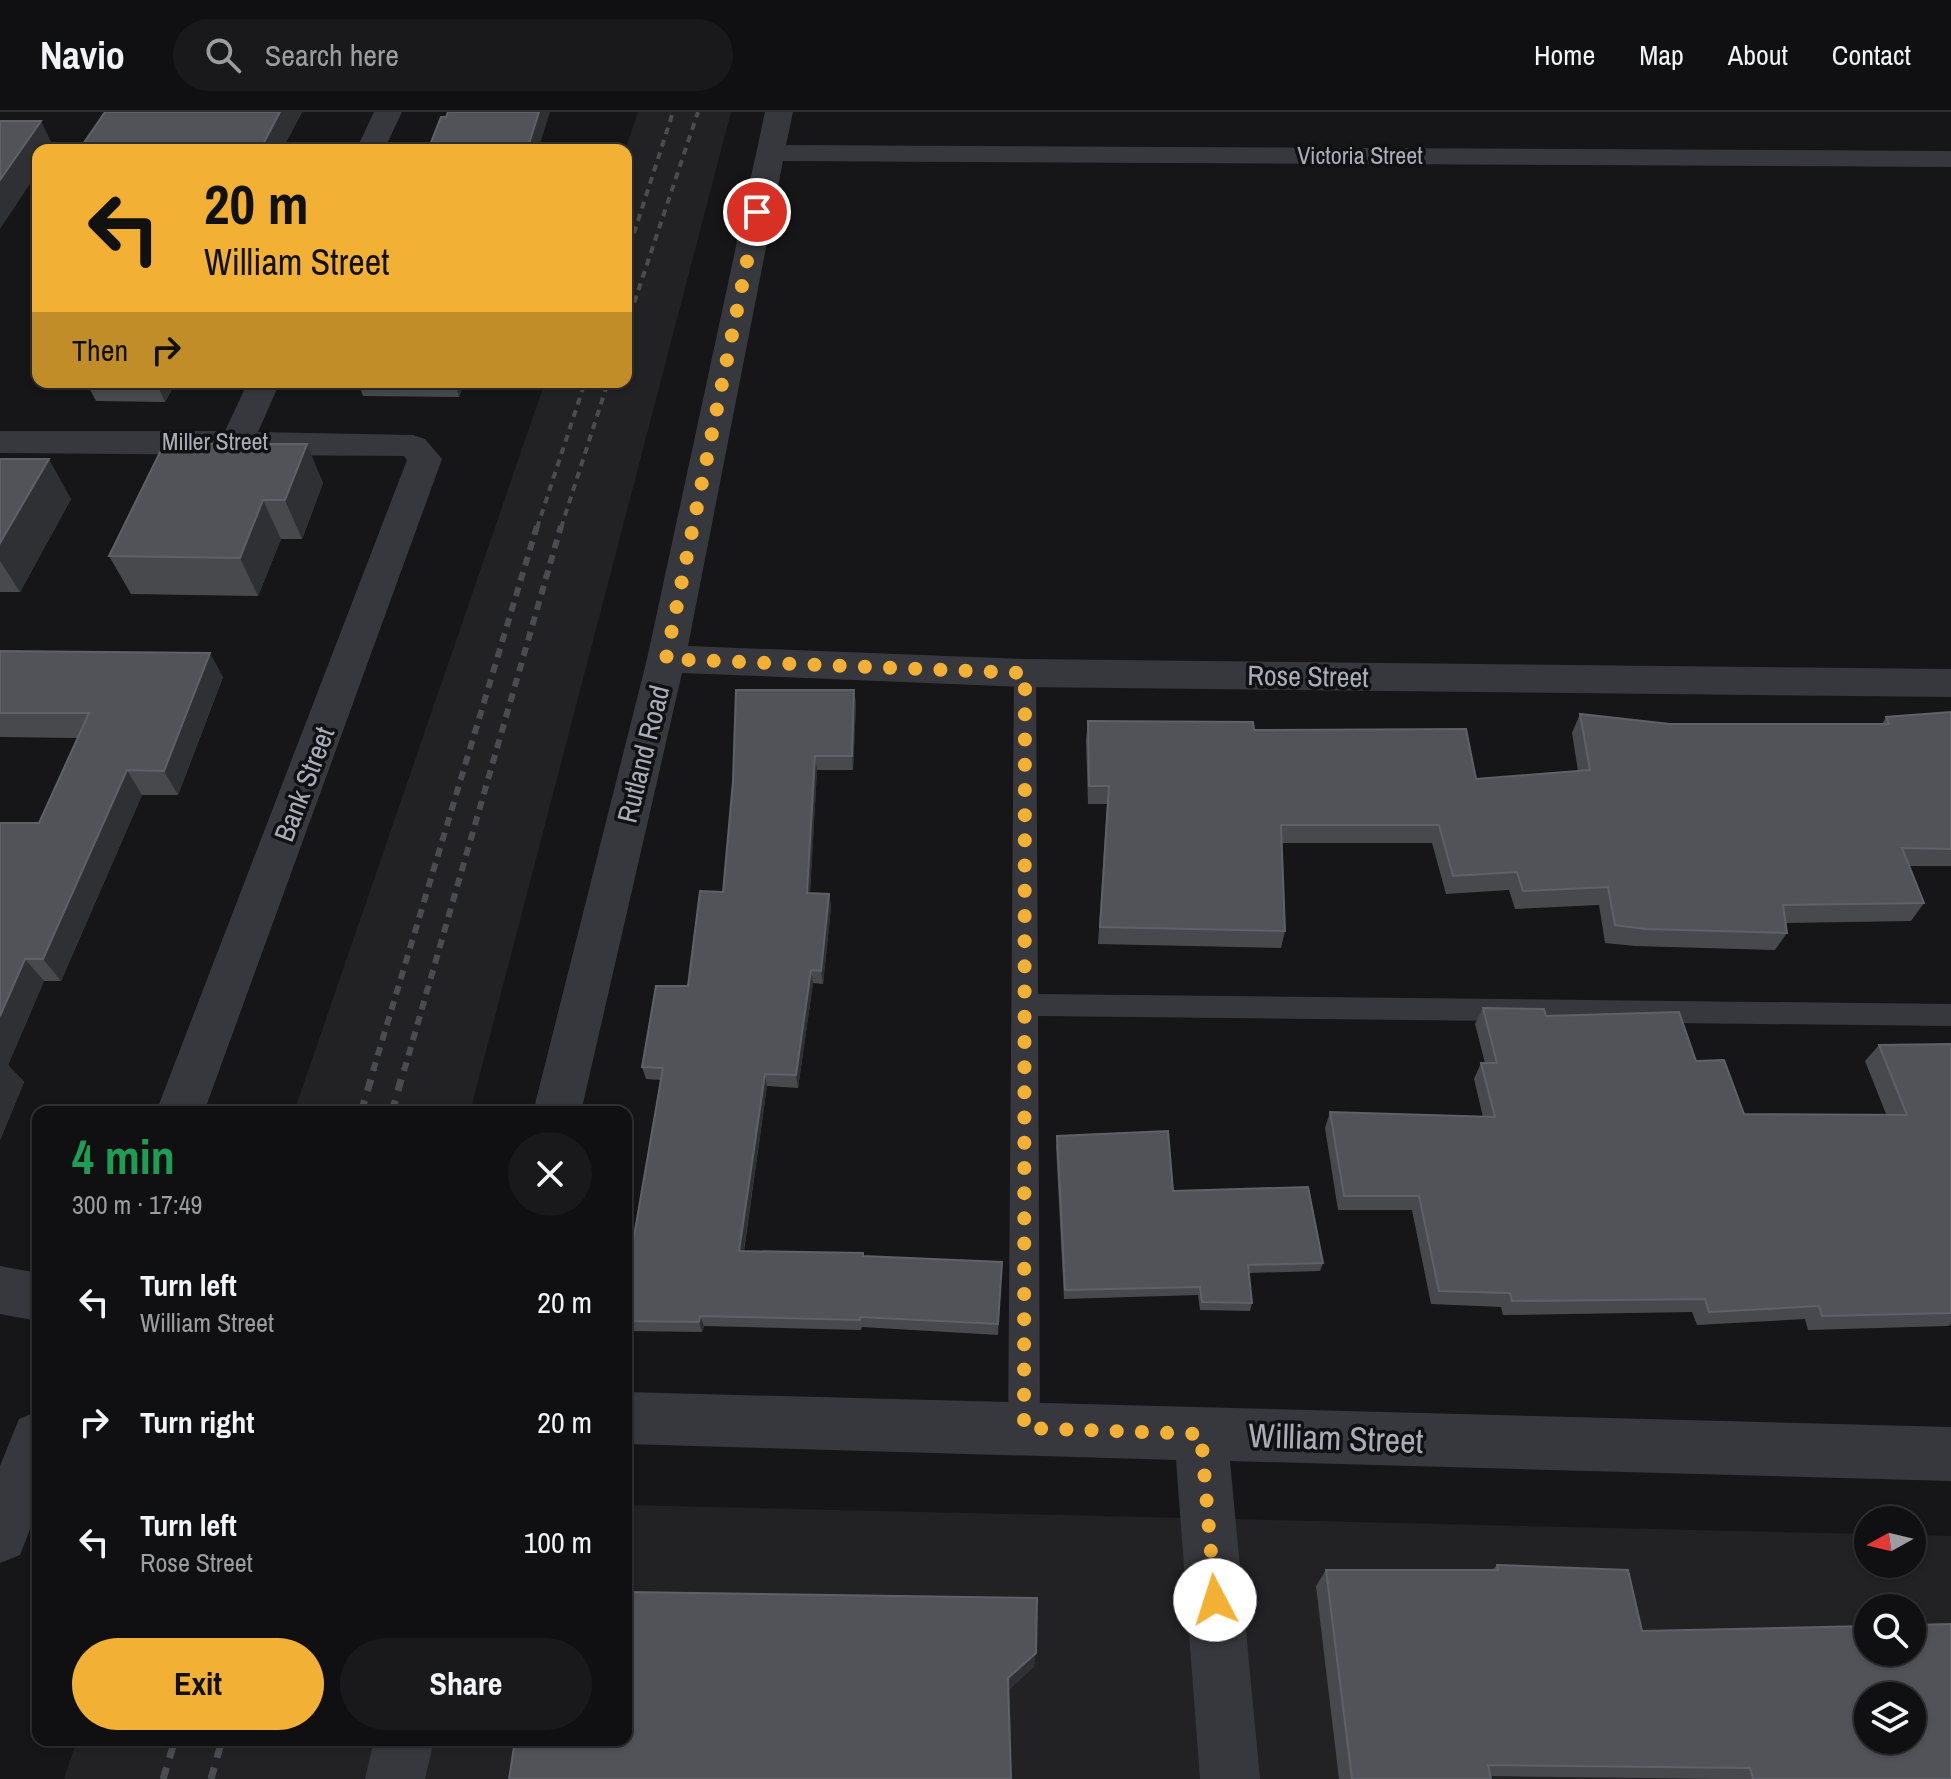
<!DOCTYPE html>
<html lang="en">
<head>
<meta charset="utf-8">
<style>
	:root { --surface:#101012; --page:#19191b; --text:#f1f3f6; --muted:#9c9d9f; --line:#303032; --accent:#f2b134 }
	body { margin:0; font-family:"Archivo Narrow",sans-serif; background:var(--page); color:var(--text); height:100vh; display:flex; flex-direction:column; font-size:30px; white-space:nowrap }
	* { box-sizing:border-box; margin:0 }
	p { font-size:26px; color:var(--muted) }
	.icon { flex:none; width:44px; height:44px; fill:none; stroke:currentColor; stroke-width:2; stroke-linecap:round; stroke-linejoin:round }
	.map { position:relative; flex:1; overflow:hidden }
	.sheet { position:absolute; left:32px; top:994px; width:600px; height:640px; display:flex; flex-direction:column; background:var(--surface); border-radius:16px; box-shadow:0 2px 6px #0004,0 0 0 2px var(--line) }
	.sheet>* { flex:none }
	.top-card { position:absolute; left:32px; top:32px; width:600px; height:244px; border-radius:16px; box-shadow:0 2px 6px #0004,0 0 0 2px var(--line); background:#f2b134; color:#111; overflow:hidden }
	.needle { width:52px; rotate:262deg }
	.fabs { position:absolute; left:1854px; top:1394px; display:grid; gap:16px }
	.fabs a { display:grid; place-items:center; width:72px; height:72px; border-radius:50%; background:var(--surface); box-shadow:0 2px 6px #0004,0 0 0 2px var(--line); font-size:40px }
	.pin { position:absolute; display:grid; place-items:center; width:68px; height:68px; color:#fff; margin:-34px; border:4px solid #fff; border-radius:50%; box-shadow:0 2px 8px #0007 }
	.me { position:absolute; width:88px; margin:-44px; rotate:355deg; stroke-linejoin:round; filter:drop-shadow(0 0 6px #0008) }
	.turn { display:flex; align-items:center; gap:28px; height:168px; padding:0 40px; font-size:36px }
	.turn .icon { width:104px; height:104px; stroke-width:2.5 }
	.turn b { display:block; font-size:56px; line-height:68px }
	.then { display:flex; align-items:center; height:76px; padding:0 40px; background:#0003; gap:16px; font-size:30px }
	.round { display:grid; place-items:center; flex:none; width:84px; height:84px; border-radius:42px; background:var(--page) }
	.headline { display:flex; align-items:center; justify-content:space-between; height:136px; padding:0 40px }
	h1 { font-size:48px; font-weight:700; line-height:60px; color:#1e9e55 }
	.button { display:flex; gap:16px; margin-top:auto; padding:16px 40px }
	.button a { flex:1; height:92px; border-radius:48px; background:var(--accent); color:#111; font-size:32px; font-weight:700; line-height:92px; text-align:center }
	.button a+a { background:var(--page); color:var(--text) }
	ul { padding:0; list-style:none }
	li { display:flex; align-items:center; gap:24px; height:120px; padding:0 40px }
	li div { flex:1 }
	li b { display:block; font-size:30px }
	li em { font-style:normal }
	header { display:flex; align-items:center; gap:48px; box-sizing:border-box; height:112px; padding:0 40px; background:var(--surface); border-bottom:2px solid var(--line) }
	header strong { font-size:38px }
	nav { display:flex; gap:44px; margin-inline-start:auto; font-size:28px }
	.search { width:560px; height:72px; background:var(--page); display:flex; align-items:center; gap:20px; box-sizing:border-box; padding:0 28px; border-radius:44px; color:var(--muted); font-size:30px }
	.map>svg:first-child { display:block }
	.built { fill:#222225; fill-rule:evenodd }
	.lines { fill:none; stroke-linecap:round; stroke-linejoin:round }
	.lane { fill:#37383d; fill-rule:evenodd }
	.street { fill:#37383d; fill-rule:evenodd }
	.rail-far2 { stroke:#4a4c52; stroke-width:4; stroke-dasharray:7 6; stroke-linecap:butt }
	.rail-far1 { stroke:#4a4c52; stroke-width:6; stroke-dasharray:9 7; stroke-linecap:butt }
	.rail { stroke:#4a4c52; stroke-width:7; stroke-dasharray:12 10; stroke-linecap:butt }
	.wall { fill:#47494d }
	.shaded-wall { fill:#2f3033 }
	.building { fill:#525359; stroke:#5f6168; stroke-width:2; fill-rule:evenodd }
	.route { stroke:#f2b134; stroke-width:14; stroke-dasharray:0 25.2 }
	.labels { text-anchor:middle; stroke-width:7; stroke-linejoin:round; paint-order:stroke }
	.far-street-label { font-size:24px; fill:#a8adb8; stroke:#111113 }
	.street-label { font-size:28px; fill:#a8adb8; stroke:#111113 }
	.near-street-label { font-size:34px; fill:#a8adb8; stroke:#111113 }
</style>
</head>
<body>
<header>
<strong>Navio</strong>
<div class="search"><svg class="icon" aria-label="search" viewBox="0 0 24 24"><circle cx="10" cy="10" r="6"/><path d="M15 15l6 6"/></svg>Search here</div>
<nav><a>Home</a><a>Map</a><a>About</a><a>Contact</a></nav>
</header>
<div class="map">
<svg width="1951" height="1667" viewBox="0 0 1951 1667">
	<rect width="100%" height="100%" fill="#161618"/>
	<g class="built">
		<polygon points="638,0 731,0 470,1000 294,1000 545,270 626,270 625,38"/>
		<path d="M626,1393L1868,1422V1452H1912V1423L1951,1424V1667H64L77,1628H626ZM1868,1496H1912V1540H1868ZM1868,1584H1912V1628H1868Z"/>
	</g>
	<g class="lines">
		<polygon class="lane" points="1025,553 1033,555 1036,561 1038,882 1951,892 1951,914 1038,904 1040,1316 1035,1327 1024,1332 1013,1327 1008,1316 1014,561 1017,555"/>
		<g class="street">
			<polygon points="374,0 402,0 384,38 356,38"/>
			<polygon points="765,0 793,0 786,33 1951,39 1951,55 783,49 688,534 1025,547 1951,557 1951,585 1025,575 682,561 581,1000 533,1000 647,547"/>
			<polygon points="248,270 280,270 258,320 413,323 425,327 442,347 204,1000 156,1000 407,348 404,344 0,341 0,319 225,319"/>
			<polygon points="0,1154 38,1161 38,1209 0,1202"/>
			<polygon points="626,1280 1951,1315 1951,1369 1230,1349 1260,1667 1200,1667 1176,1348 626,1332"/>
			<polygon points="38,1299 38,1397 20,1443 0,1451 0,1354 19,1307"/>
			<polygon points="374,1628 434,1628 425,1667 365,1667"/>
		</g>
		<g class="rail-far2">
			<polyline points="626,146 673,0"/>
			<polyline points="626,215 698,0"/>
			<polyline points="537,416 585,270"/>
			<polyline points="561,416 608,270"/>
		</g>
		<g class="rail-far1">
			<polyline points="373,959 537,414"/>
			<polyline points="404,959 561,414"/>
		</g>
		<g class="rail">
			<polyline points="361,1000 374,957"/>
			<polyline points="392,1000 404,957"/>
			<polyline points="163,1667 175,1628"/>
			<polyline points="211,1667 222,1628"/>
		</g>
	</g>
	<g class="wall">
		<polygon points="105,0 302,0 282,38 86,38 83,32"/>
		<polygon points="86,270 176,270 165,290 96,289"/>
		<polygon points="358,270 464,270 459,285 363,284"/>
		<polygon points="164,332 323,371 302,427 281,427 258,484 131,482 109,444"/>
		<polygon points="0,347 71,387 20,480 0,480"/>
		<polygon points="0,539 223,565 178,683 142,683 61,869 44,869 8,953 24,970 0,1028 0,711 39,711 78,626 0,625"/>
		<polygon points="854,578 856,593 853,658 817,658 810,782 829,782 831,795 823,872 813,871 798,976 767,974 744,1139 1002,1150 998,1223 862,1215 861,1218 704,1214 702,1220 626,1219 626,1159 633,1130 661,968 646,967 642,955 688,874 723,780 733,669"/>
		<polygon points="1951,600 1951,754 1909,754 1924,791 1911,809 1786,811 1787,821 1775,838 1635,834 1605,831 1599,793 1515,797 1509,778 1446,782 1432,731 1282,731 1285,819 1281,836 1098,832 1107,692 1088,692 1086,628 1088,609 1254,618 1476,667 1578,659 1572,621 1580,602 1670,612 1882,612 1886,605"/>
		<polygon points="1483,896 1546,904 1696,949 1744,1002 1886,1002 1865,949 1879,933 1951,932 1951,1212 1948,1214 1808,1218 1805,1207 1697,1213 1692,1200 1503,1203 1501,1195 1431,1192 1412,1098 1338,1098 1325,1016 1330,1000 1483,1005 1474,967 1481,951 1485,951 1475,912"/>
		<polygon points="1057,1024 1323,1151 1320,1159 1249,1161 1252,1191 1250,1199 1200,1198 1198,1183 1064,1187 1056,1034"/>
		<polygon points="1497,1453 1642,1519 1951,1667 1726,1667 1490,1664 1491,1667 1339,1667 1316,1474 1326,1458 1492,1458"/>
	</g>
	<g class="shaded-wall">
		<polygon points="280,0 302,0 282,38 260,38"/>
		<polygon points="539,0 550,0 538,38 527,38"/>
		<polygon points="41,9 54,36 53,38 38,38 38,60 0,117 0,68"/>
		<polygon points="156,270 176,270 165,290"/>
		<polygon points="455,270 464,270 459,285"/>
		<polygon points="307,332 323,371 302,427 285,388"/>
		<polygon points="49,347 71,387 20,480 0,449 0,431"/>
		<polygon points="263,388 281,427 258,484 240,446"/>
		<polygon points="210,541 223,565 178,683 164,659"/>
		<polygon points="854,578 856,593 853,658 852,644"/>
		<polygon points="815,644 817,658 809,795 807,781"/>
		<polygon points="127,658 142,683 61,869 43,847"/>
		<polygon points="829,782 831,795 823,872 821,859"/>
		<polygon points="25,847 44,869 8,953 24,970 0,1028 0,904"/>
		<polygon points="811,858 813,871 798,976 796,963"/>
		<polygon points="765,962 767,974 742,1150 739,1139"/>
		<polygon points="700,1204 704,1214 702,1220 699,1210"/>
		<polygon points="1036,1541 1034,1555 1007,1580 1008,1566"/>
	</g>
	<g class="building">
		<polygon points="105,0 280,0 260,38 129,38 133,33 83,32"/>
		<polygon points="448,0 539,0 527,38 428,38 441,5 446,5"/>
		<polygon points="0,9 41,9 0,68"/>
		<polygon points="164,332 307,332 285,388 263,388 240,446 109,444"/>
		<polygon points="0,347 49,347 0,431"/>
		<polygon points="0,539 210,541 164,659 127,658 43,847 25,847 0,904 0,711 39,711 89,601 0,601"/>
		<polygon points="736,578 854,578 852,644 815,644 807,781 829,782 821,859 811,858 796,963 765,962 739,1139 863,1141 863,1144 1002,1150 998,1212 860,1205 860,1208 700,1204 699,1210 626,1209 626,1159 630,1130 633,1130 663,956 642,955 656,874 688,874 700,779 723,780 733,669"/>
		<polygon points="1951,600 1951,737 1902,736 1924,791 1783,793 1787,821 1645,817 1615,813 1608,775 1523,779 1517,760 1453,764 1439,713 1281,713 1285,819 1100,815 1109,674 1089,674 1088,609 1253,610 1254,618 1466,617 1476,667 1590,658 1580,602 1670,612 1889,612 1886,605"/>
		<polygon points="1483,896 1544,897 1546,904 1679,900 1696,949 1724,948 1744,1002 1907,1003 1879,933 1951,932 1951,1201 1822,1204 1819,1194 1709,1200 1705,1187 1512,1189 1510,1181 1439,1179 1419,1084 1344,1084 1330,1000 1495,1005 1481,951 1497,951"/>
		<polygon points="1168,1019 1173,1079 1308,1075 1323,1151 1248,1153 1252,1191 1202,1190 1200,1175 1065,1178 1057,1024"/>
		<path d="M1497,1453L1628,1458L1642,1519L1868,1514V1540H1912V1513L1951,1512V1667H1753L1750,1656L1488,1653L1491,1667H1352L1326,1458H1498ZM1868,1584H1912V1628H1868Z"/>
		<polygon points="626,1480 1037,1486 1036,1541 1008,1566 1011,1667 509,1667 515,1628 626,1628"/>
	</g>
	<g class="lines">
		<polyline class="route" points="757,100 666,547 1025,561 1024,1316 1201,1322 1215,1488"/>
	</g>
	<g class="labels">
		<g class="far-street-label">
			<text x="1360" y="52">Victoria Street</text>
			<text x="215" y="338">Miller Street</text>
		</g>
		<g class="street-label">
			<text transform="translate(1308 564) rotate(1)" y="10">Rose Street</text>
			<text transform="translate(643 642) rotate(-76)" y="10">Rutland Road</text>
			<text transform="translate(304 672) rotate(-69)" y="10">Bank Street</text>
		</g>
		<g class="near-street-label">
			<text transform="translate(1336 1326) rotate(2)" y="12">William Street</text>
		</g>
	</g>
</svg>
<div class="fabs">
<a><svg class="needle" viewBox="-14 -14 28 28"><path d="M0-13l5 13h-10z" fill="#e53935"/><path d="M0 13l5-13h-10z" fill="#9c9d9f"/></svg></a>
<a><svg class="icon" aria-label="search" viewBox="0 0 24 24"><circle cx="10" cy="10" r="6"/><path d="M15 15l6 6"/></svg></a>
<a><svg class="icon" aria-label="layers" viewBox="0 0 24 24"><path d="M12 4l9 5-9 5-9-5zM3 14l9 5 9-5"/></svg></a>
</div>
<div class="pin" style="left:757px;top:100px;background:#d93025"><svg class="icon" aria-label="arrive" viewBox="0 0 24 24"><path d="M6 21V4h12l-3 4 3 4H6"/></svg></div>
<svg class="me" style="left:1215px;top:1488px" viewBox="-20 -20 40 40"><circle r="19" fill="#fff"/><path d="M0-13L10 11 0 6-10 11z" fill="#f2b134"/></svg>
<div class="top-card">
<div class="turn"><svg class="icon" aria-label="left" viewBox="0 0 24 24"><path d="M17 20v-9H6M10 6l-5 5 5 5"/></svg><div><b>20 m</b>William Street</div></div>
<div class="then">Then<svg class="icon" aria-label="right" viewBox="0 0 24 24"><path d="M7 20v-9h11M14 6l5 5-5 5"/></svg></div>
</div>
<section class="sheet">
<div class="headline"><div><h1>4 min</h1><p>300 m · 17:49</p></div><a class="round"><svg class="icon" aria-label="close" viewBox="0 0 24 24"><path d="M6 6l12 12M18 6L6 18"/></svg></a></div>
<ul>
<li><svg class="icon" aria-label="left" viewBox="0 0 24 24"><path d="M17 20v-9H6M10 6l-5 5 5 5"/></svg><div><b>Turn left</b><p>William Street</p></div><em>20 m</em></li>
<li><svg class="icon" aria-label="right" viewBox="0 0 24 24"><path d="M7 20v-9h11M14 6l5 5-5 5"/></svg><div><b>Turn right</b></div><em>20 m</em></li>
<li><svg class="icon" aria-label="left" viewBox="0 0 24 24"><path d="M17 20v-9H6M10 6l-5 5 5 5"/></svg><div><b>Turn left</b><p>Rose Street</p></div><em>100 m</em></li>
</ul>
<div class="button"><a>Exit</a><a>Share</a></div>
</section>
</div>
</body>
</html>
